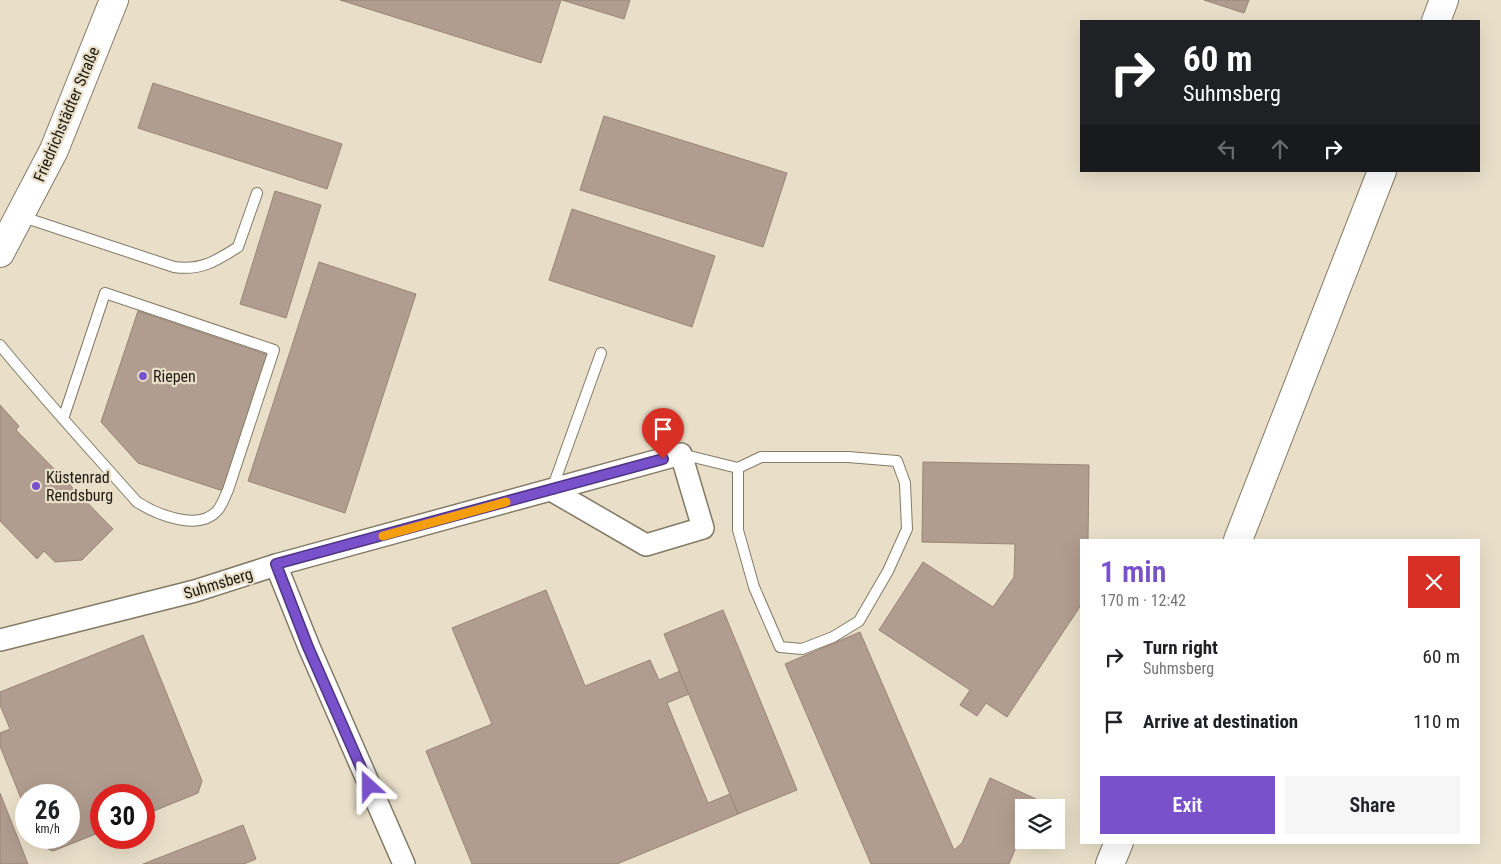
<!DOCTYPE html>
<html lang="en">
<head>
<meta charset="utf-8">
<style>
	:root { --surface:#fff; --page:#f6f6f6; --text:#202124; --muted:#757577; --accent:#7951cb }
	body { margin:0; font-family:"Roboto Condensed",sans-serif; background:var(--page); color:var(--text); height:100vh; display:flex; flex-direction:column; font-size:19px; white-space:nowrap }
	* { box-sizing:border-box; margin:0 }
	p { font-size:16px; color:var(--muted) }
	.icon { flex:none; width:28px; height:28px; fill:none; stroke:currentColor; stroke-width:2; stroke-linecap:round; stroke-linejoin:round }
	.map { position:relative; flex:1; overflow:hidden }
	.side { position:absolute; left:1080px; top:539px; width:400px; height:305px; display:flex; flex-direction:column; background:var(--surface); border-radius:0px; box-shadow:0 5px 20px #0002 }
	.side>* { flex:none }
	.guide { position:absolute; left:1080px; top:20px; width:400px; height:152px; border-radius:0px; box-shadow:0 5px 20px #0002; background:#202124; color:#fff; overflow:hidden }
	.fabs { position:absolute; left:1015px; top:799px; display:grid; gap:10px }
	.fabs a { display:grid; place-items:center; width:50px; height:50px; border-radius:0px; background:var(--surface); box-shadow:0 5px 20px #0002; font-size:25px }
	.speed { position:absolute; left:15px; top:784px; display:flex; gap:10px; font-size:25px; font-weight:700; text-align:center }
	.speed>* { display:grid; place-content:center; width:65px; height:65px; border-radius:50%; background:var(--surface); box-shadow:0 5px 20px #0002; line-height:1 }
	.speed small { font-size:12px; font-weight:400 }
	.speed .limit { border:8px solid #d22; background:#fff; color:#111 }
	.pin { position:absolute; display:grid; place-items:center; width:42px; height:42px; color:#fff; margin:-51px -21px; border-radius:50% 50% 50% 0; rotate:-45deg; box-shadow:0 0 5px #0007 }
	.pin .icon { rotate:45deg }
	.me { position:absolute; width:55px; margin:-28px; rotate:336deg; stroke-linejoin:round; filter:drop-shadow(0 0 4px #0008) }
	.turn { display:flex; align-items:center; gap:18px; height:105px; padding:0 20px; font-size:22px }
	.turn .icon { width:65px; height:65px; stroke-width:2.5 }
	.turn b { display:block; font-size:35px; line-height:42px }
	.lanes { display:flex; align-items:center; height:48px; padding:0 20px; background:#0003; justify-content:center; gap:25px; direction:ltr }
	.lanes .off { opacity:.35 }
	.round { display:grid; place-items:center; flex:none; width:52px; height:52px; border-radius:0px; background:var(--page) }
	.overview { display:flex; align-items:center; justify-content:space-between; height:85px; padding:0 20px }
	h1 { font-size:30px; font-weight:600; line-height:38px; color:var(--accent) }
	.primary-button { display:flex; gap:10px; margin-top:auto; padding:10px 20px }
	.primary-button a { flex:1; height:58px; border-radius:0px; background:var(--accent); color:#fff; font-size:20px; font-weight:600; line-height:58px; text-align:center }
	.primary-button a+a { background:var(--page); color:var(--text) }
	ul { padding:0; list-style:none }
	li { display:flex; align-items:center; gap:15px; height:65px; padding:0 20px }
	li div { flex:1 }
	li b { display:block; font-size:19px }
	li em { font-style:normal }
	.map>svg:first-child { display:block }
	.building { fill:#b19d8f; stroke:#988476 }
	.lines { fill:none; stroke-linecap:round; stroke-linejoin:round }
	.lane-casing { stroke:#837a66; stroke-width:12 }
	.street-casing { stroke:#837a66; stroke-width:24 }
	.secondary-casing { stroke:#837a66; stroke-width:30 }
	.primary-casing { stroke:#837a66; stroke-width:30 }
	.lane { stroke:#fff; stroke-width:10 }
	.street { stroke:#fff; stroke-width:21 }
	.secondary { stroke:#fff; stroke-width:28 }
	.primary { stroke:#fff; stroke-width:28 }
	.route-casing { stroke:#4f3584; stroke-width:12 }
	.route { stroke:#7951cb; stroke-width:9 }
	.slow { stroke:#f59e0b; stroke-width:9 }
	.poi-dot { fill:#7951cb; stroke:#e9dfc9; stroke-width:2 }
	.labels { text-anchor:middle; stroke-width:4.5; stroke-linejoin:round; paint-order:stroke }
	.street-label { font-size:16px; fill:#1e1a12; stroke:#e9dfc9 }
	.poi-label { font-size:16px; fill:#1e1a12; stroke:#e9dfc9; text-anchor:start }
</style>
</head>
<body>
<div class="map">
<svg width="1501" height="864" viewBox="0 0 1501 864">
	<rect width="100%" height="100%" fill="#e9dfc9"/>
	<g class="building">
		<polygon points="340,0 561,0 541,63"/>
		<polygon points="562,0 630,0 624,19"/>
		<polygon points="1204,0 1249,0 1244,13"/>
		<polygon points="153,83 342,144 327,189 138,128"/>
		<polygon points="604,116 787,173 763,247 580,190"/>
		<polygon points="275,191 321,205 286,318 240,304"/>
		<polygon points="572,209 715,256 692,327 549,280"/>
		<polygon points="319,262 416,294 345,513 248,481"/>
		<polygon points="138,311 268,355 223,491 138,463 101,422"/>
		<polygon points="0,405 19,426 16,430 113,529 82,560 55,562 44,551 37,559 0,521"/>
		<polygon points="923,462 1089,465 1088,540 1081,540 1081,605 1007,717 986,703 977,716 960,705 970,690 879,630 923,562 993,607 1014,577 1015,544 922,542"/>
		<polygon points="546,590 585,686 650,660 659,680 680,671 689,694 667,703 708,803 730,794 738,814 617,864 472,864 426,751 492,724 452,628"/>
		<polygon points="723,610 797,790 738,814 664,634"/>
		<polygon points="860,632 954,850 962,843 990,778 1036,799 1032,808 1024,808 1024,828 1009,864 871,864 785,664"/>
		<polygon points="143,635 202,781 198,793 144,815 144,795 101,795 101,832 53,851 40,846 37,838 69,838 69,795 26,795 26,811 0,746 0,733 10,729 0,705 0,692"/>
		<polygon points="0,793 28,864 0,864"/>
		<polygon points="243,825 256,859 244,864 143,864"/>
	</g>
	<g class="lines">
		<g class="lane-casing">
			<g id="lane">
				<path d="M20,216L174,267C201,271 216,261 238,247L257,193"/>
				<path d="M0,345C44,399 91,450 137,502C156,514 198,532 217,511C222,506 225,496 228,490L274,350L105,293L63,419"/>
				<polyline points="681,454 738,468 738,530 754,587 780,647 802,649 833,637 859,621 888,571 907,529 905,483 897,461 848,457 761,457 738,468"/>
				<polyline points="552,489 601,353"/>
			</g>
		</g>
		<g class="street-casing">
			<g id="street">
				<polyline points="276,565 309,647 404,864"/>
				<polyline points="0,640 195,591 276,565 681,454 703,528 646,545 551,490"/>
			</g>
		</g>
		<g class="secondary-casing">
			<polyline id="secondary" points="0,253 54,150 114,0"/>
		</g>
		<g class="primary-casing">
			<g id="primary">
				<polyline points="1436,21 1444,0"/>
				<polyline points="1238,540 1382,171"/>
				<polyline points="1110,864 1119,842"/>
			</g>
		</g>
		<use href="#lane" class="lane"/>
		<use href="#street" class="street"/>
		<use href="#secondary" class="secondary"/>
		<use href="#primary" class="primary"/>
	</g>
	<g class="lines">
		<g class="route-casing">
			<polyline id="route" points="369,786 308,647 276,564 663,459"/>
		</g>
		<use href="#route" class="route"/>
		<polyline class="slow" points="383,536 506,502"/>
	</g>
	<g class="poi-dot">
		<circle cx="143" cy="376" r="5"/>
		<circle cx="36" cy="486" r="5"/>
	</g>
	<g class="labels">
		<g class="street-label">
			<text transform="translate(66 114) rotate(-67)" y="6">Friedrichstädter Straße</text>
			<text transform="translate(218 583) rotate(-17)" y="6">Suhmsberg</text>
		</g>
		<g class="poi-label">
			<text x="153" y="382">Riepen</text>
			<text x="46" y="483">Küstenrad<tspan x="46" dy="18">Rendsburg</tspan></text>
		</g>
	</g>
</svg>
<div class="fabs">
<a><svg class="icon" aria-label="layers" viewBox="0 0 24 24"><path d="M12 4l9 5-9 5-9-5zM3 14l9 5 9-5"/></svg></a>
</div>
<div class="speed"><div>26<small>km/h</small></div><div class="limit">30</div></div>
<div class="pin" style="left:663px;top:459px;background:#d93025"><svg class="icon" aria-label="arrive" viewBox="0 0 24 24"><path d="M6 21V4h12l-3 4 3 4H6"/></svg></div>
<svg class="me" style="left:369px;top:786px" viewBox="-20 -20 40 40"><path d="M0-17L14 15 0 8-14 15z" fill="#7951cb" stroke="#fff" stroke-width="4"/></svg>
<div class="guide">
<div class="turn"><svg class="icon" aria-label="right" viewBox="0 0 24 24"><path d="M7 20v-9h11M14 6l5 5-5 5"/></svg><div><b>60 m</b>Suhmsberg</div></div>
<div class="lanes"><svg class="icon off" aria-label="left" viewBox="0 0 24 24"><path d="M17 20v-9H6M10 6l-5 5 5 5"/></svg><svg class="icon off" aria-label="ahead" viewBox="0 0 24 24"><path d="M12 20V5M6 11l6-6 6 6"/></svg><svg class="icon" aria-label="right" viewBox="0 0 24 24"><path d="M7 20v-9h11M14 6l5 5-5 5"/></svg></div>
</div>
<section class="side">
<div class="overview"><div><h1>1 min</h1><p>170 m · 12:42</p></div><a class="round" style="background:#d93025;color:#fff"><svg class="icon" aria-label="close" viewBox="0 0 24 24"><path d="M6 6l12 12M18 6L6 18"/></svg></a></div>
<ul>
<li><svg class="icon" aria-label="right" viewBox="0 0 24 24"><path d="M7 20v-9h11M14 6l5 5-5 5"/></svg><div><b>Turn right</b><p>Suhmsberg</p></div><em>60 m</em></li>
<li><svg class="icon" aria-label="arrive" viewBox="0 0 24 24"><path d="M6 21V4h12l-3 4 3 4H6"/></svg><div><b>Arrive at destination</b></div><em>110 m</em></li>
</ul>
<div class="primary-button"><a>Exit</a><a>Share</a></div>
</section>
</div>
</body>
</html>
